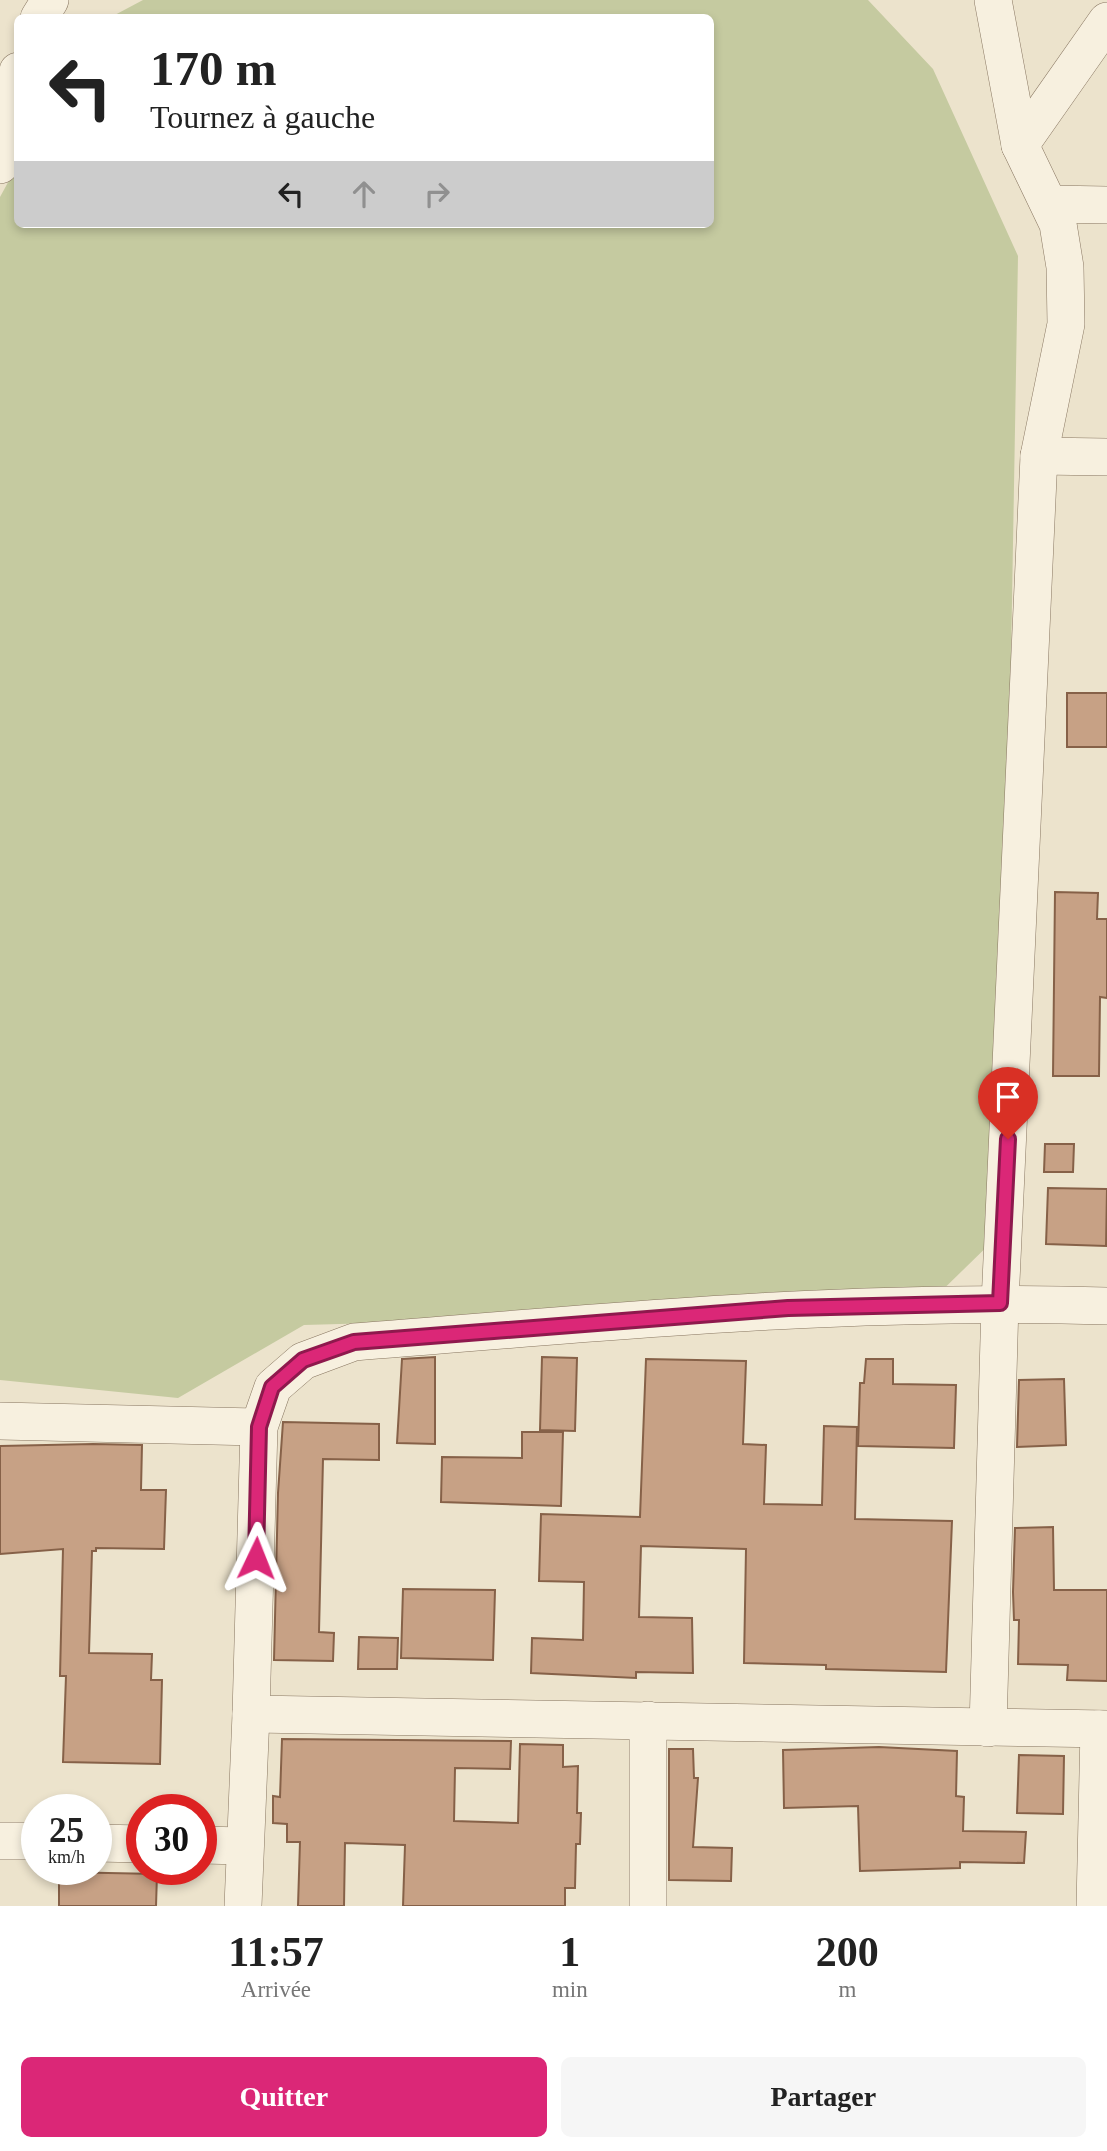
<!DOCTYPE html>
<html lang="fr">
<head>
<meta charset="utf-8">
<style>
	:root { --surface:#fff; --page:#f6f6f6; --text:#222; --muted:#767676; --accent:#db2777 }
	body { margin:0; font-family:"Times New Roman",serif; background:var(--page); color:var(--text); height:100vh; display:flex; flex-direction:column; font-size:26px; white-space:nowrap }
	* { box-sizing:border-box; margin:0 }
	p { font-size:23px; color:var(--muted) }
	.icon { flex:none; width:38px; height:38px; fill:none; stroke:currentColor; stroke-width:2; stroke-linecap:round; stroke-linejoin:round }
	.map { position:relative; height:1906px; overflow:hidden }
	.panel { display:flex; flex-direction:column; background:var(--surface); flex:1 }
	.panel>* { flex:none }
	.guide { position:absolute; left:14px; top:14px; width:700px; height:214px; border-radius:10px; box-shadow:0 4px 10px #0003; background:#fff; color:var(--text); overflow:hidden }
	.speed { position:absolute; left:21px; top:1794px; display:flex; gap:14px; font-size:35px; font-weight:700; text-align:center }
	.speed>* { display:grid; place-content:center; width:91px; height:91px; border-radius:50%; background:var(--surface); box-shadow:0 4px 10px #0003; line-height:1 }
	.speed small { font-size:18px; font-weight:400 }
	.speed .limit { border:10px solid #d22; background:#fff; color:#111 }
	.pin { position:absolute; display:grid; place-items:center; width:60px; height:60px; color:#fff; margin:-72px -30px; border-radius:50% 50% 50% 0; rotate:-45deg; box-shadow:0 0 7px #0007 }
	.pin .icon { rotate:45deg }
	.me { position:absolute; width:77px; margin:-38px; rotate:2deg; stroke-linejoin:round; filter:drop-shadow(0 0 5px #0008) }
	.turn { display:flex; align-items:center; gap:24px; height:147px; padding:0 21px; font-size:32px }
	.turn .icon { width:91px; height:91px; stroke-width:2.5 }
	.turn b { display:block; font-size:49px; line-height:60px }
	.lanes { display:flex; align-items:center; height:66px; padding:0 21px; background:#0003; justify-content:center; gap:35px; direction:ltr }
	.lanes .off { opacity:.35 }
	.eta { display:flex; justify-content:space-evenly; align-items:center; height:119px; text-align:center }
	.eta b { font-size:42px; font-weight:700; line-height:49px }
	.primary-button { display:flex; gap:14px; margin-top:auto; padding:14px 21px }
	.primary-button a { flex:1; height:80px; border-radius:10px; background:var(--accent); color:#fff; font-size:28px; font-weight:700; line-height:80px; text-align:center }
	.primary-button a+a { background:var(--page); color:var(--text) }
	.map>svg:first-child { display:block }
	.green { fill:#c5caa0 }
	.building { fill:#c7a185; stroke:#866148; stroke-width:2 }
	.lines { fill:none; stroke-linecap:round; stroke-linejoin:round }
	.street-casing { stroke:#887661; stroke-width:38 }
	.street { stroke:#f7f0df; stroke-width:37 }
	.route-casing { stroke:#8e194d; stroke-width:18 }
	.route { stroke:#db2777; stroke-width:12 }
</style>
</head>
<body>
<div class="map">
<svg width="1107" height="1906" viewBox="0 0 1107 1906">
	<rect width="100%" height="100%" fill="#ece3cc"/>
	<polygon class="green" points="143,0 868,0 933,69 1018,256 1001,1233 924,1308 304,1325 178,1398 0,1380 0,197 17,166 18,224 710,224 710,18 111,17"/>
	<g class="building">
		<rect x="1067" y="693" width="40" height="54"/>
		<polygon points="1055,892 1098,893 1097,919 1107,919 1107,998 1100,997 1099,1076 1053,1076"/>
		<polygon points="1045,1144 1074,1144 1073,1172 1044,1172"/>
		<polygon points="1048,1188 1107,1189 1106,1246 1046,1244"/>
		<polygon points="435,1357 435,1444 397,1443 402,1359"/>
		<polygon points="542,1357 577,1358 575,1431 540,1430"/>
		<polygon points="646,1359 746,1361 743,1444 766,1445 764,1504 822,1505 824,1426 857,1427 855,1519 952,1521 946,1672 826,1669 826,1665 744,1663 746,1549 641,1546 639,1617 692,1618 693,1673 636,1672 636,1678 531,1673 532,1638 583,1640 584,1582 539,1581 541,1514 640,1517"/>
		<polygon points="866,1359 893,1359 893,1384 956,1385 954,1448 858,1446 860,1383 864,1383"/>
		<polygon points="1064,1379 1066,1445 1017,1447 1019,1380"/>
		<polygon points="283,1422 379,1424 379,1460 323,1459 319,1632 334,1633 333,1661 274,1660 278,1493"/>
		<polygon points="522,1432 563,1432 561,1506 441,1502 442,1457 522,1458"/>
		<polygon points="93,1444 142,1445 141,1490 166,1490 164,1549 96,1548 96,1551 92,1551 89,1653 152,1654 151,1680 162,1680 160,1764 63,1762 66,1676 60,1676 63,1549 0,1554 0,1446"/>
		<polygon points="1053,1527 1054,1590 1107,1590 1107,1681 1067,1680 1068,1665 1018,1664 1019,1620 1014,1620 1013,1592 1015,1528"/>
		<polygon points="403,1589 495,1590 493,1660 401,1658"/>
		<polygon points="359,1637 398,1638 397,1669 358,1669"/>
		<polygon points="282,1739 511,1741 510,1769 455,1768 454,1821 518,1823 520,1744 563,1745 563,1767 578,1766 577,1813 581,1813 580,1844 576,1844 575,1888 565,1888 565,1906 403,1906 405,1845 345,1843 344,1906 298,1906 300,1842 287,1842 287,1824 273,1823 273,1796 280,1797"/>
		<polygon points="879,1747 957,1751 956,1796 964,1797 963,1831 1026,1832 1024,1863 960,1862 960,1868 860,1871 858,1806 784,1808 783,1750"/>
		<polygon points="669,1749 693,1749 694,1778 698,1778 693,1847 732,1848 731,1881 669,1880"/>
		<polygon points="1019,1755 1064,1756 1063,1814 1017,1813"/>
		<polygon points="59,1872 157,1874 156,1906 59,1906"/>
	</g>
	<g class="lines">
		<g class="street-casing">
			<g id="street">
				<polyline points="39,18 50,0"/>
				<polyline points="1020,145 1107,21"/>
				<polyline points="0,165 18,71"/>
				<polyline points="1050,204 1107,205"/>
				<polyline points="1039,456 1107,457"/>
				<polyline points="0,1421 259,1427"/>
				<polyline points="251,1714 1107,1729"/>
				<polyline points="648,1720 648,1906"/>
				<polyline points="988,1728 1000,1303 1039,456 1066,324 1065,267 1058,224 1020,145 993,0"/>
				<polyline points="0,1841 37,1841"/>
				<polyline points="96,1843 142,1844"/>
				<polyline points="201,1845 244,1846"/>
				<path d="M243,1906L251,1714L259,1427L273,1387L303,1361L354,1342C606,1322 854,1298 1107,1306"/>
				<polyline points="1095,1906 1099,1729"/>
			</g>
		</g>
		<use href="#street" class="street"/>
	</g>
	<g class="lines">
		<g class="route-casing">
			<polyline id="route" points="256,1558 259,1427 272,1387 303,1360 354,1342 788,1308 1000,1303 1008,1139"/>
		</g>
		<use href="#route" class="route"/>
	</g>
</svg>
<div class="speed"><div>25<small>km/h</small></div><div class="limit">30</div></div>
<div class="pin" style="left:1008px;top:1139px;background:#d93025"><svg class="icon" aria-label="arrive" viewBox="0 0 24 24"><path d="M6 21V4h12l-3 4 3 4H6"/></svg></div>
<svg class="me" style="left:256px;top:1558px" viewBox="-20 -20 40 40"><path d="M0-17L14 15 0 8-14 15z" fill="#db2777" stroke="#fff" stroke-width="4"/></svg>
<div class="guide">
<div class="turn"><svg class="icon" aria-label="left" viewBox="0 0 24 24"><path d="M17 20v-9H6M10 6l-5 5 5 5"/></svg><div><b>170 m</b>Tournez à gauche</div></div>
<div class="lanes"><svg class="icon" aria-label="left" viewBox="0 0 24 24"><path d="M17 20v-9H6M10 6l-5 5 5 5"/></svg><svg class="icon off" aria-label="ahead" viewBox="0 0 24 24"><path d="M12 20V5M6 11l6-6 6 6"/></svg><svg class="icon off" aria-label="right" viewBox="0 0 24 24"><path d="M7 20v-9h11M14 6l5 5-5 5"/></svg></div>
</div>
</div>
<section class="panel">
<div class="eta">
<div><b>11:57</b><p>Arrivée</p></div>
<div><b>1</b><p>min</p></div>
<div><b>200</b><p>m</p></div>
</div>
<div class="primary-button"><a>Quitter</a><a>Partager</a></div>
</section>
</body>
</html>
